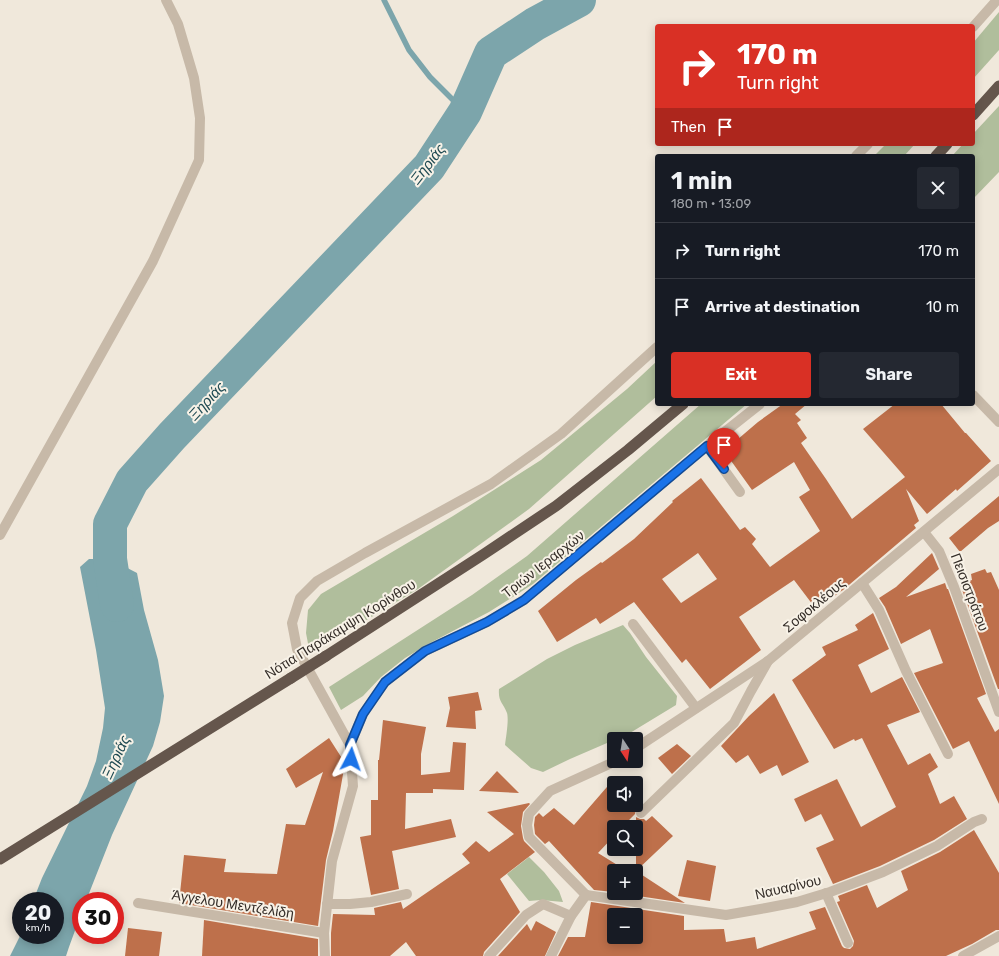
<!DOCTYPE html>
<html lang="en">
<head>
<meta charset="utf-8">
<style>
	:root { --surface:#171b24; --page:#242831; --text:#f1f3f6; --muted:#9ea1a6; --line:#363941; --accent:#d93025 }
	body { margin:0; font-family:Rubik,sans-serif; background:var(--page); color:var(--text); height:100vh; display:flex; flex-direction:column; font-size:15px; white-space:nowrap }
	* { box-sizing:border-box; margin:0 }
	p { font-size:13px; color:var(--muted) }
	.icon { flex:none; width:22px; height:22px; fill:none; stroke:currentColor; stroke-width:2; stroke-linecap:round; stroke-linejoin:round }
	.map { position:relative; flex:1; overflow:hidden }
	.details { position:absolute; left:655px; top:154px; width:320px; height:252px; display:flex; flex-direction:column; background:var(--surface); border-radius:4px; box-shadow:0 2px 10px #0003 }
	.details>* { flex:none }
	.hud { position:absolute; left:655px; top:24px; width:320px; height:122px; border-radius:4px; box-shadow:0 2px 10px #0003; background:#d93025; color:#fff; overflow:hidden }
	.needle { width:26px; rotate:168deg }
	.buttons { position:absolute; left:607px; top:732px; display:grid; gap:8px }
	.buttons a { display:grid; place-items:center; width:36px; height:36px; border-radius:4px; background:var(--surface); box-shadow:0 2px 10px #0003; font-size:20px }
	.speed { position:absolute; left:12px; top:892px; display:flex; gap:8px; font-size:20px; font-weight:700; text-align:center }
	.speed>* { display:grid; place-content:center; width:52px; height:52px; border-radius:50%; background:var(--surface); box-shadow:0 2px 10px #0003; line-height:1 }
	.speed small { font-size:10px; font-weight:400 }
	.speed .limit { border:6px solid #d22; background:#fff; color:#111 }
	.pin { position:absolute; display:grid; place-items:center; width:34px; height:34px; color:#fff; margin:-41px -17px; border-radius:50% 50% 50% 0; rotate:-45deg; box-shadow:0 0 4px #0007 }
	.pin .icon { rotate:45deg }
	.me { position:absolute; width:44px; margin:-22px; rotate:4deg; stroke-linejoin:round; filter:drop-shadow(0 0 3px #0008) }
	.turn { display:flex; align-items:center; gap:14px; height:84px; padding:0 16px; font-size:18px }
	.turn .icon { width:52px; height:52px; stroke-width:2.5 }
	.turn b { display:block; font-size:28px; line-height:34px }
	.then { display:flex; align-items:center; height:38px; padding:0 16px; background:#0003; gap:8px; font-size:15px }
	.round { display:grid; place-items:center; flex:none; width:42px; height:42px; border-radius:4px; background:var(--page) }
	.summary { display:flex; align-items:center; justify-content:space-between; height:68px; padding:0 16px }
	h1 { font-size:24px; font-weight:700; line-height:30px }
	.action { display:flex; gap:8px; margin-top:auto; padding:8px 16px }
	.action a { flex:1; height:46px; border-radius:4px; background:var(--accent); color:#fff; font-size:16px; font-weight:700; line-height:46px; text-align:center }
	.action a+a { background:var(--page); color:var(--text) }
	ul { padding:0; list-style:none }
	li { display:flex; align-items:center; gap:12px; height:56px; padding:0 16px; border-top:1px solid var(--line) }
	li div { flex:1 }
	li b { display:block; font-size:15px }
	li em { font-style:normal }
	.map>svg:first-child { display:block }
	.green { fill:#b0be9c }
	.water { fill:#7ca5ab }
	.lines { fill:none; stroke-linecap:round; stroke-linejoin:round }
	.stream { stroke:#7ca5ab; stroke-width:5.5 }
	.river { stroke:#7ca5ab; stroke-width:34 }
	.building { fill:#be704b; fill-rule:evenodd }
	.pedestrian { stroke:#c7b9a8; stroke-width:10 }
	.minor { stroke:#c7b9a8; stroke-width:10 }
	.tertiary { stroke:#c7b9a8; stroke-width:10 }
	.trunk { stroke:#65564c; stroke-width:11 }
	.trunk-bridge { stroke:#65564c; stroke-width:11 }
	.route-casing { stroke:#114b97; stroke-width:10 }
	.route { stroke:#1a73e8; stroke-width:7 }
	.labels { text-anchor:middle; stroke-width:4; stroke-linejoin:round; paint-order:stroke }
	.street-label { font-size:14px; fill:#342d28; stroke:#f8f2e7 }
	.water-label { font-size:15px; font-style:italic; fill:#204b53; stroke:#f8f2e7 }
</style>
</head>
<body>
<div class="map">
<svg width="999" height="956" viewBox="0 0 999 956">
	<rect width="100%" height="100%" fill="#f0e8db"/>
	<g class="green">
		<polygon points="999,12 999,50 973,79 973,43"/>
		<polygon points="999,106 999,172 973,199 973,156 952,156 963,144 973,144 973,134"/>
		<polygon points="886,144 915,144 904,156 874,156"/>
		<polygon points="657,361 657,396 529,509 418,589 310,654 306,633 308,610 321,594 453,516 541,460 627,389"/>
		<polygon points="701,404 747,404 533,584 489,612 432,642 405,658 381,677 363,696 341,710 329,687 472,595 527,556"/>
		<path d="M623,625L630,633L646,657L677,696L676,705L625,736L617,739H614V740L570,759L543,772L531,768L505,745C506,737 509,720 507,713C503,702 498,702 499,689L547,659L575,645Z"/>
		<polygon points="529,857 544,872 559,891 563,902 541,900 529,901 507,874"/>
	</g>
	<polygon class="water" points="89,559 110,559 137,573 144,610 158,660 164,696 160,722 153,746 112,835 86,901 81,901 81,914 69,947 66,956 10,956 21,934 55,935 55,901 33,901 42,878 87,786 96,761 103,728 105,708 96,650 80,567"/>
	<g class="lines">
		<polyline class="stream" points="384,0 409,50 430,77 465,112"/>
		<polyline class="river" points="117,605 110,559 110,524 132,481 172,436 429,167 465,112 491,53 535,24 579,0"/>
	</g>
	<g class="building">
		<path d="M783,404H807L795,414L801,420L797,423L807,438L801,443L826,479L852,519L905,477L863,429L895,404H941L965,433H966L991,461L957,491L956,489L927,514L906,489L919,521L914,525L916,528L843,590L816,609L794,580L739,617L761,650L710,689L686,659L682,663L634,602L600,624L596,618L557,642L538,611L576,580L601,562L602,563L634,539L673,502L672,501L701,478L740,530L745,527L756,539L752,544L770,567L820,531L799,497L810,490L794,462L752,490L724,451L758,422ZM698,553L717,579L681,603L662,579Z"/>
		<polygon points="999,496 999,521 988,528 960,552 949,538"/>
		<polygon points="932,553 939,569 906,597 945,583 947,589 948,589 986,694 977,698 995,732 999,729 999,804 969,741 953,749 914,673 943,663 930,629 901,644 885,607 879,598 896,587"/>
		<polygon points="985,569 987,573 991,572 999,590 999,689 998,689 960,584 972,580 971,574"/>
		<polygon points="873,613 889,649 858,665 871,693 902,677 920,712 887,725 908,765 930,753 938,767 928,774 940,804 954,796 967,819 934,840 880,866 833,884 816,848 834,840 821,814 805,822 794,799 837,779 861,827 896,807 862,738 855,741 854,739 834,749 792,680 826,655 822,647 858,630 855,625"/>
		<polygon points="478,692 482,710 475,711 476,729 446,727 450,708 448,697"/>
		<polygon points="774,693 809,762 782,776 777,765 760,774 748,755 736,763 721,746 749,716"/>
		<polygon points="383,720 426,727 421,754 421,775 450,772 453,742 466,743 464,790 433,789 433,793 406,793 405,829 451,819 456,837 392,851 399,889 371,895 360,837 371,835 371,800 378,800 378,760 379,760"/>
		<polygon points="329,738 345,763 333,831 326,860 318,926 179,903 184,855 226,859 224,872 277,874 286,824 305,825 323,772 296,788 286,769"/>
		<polygon points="677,744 691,756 672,774 658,758"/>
		<polygon points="497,771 519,793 479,791"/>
		<polygon points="613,780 616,783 614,783 614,805 633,805 636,809 635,814 622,827 614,827 614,836 598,853 627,871 614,871 614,892 594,890 549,841 545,844 535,834 534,825 535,817 539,813 543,817 554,808 574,825"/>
		<polygon points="529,803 530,804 523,812 521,826 523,838 524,841 535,852 500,879 520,912 484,952 483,956 416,956 406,942 390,956 331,956 331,933 333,914 375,915 374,908 401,902 403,909 470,863 462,854 476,841 489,852 514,834 487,812"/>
		<polygon points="652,816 673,836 636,871 685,903 618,893 636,893 636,817 640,819 644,819 646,821"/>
		<path d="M974,830L999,873V930H996L972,944L946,956H558L568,937H585L591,902L684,916V930L724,929L726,942L755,937L757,949L816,929L809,912L825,907L842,946L844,948L850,949L853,946L854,941L837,902L840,901L838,896L867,885L877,908L908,890L901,871L940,852ZM614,915H636V937H614Z"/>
		<polygon points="687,860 716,866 710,901 678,896"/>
		<polygon points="204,920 318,939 318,956 202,956"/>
		<polygon points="536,921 556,932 545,956 498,956 527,924 531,931"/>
		<polygon points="128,928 162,932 159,956 125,956"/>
	</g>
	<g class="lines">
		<polyline class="pedestrian" points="641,813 734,723 751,691 768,661"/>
		<g class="minor">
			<polyline points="973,27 997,0"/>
			<polyline points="856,156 868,144"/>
			<polyline points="973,395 999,422"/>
			<polyline points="707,446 740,492"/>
			<polyline points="924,532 939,551 954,587 999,712"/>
			<polyline points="0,535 153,261 199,160 200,118 194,78 178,24 166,0"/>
			<polyline points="862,583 879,610 906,671 948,754"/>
			<polyline points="633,624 696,708"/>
			<polyline points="350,745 297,649 292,623 300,598 317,581 365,553 491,484 561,434 657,347"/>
			<polyline points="636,748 768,661 999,469"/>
			<polyline points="826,893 848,943"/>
			<polyline points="586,895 726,915 766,908 797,902 830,892 883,872 937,846 974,822 982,819"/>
			<polyline points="586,895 529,837 527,825 529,814 550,791 616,761"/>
			<polyline points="138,903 324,933"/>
			<polyline points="327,904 350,904 371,902 407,894"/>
			<polyline points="325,956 324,933 332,861 353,786 350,745 363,714 385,682 425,651 487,622 524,600 707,446 760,404"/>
			<polyline points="489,956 526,915 543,904 571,916"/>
			<polyline points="551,956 571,916 586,895"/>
		</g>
		<polyline class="tertiary" points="963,956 999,936"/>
		<g class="trunk">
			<polyline points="973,115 999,86"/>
			<polyline points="936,156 947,144"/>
			<polyline points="326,656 484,554 556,506 628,450 683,404"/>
			<polyline points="0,859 291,678"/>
		</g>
		<polyline class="trunk-bridge" points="291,678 326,656"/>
	</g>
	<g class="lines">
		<g class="route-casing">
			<polyline id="route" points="351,759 350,745 363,714 385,682 425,651 487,622 524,600 707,446 724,469"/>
		</g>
		<use href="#route" class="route"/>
	</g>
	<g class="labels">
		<g class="street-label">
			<text transform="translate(543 564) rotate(-38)" y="5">Τριών Ιεραρχών</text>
			<text transform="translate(970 592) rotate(69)" y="5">Πεισιστράτου</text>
			<text transform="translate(814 605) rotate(-40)" y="5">Σοφοκλέους</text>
			<text transform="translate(340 629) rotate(-32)" y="5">Νότια Παράκαμψη Κορίνθου</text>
			<text transform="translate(788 887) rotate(-13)" y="5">Ναυαρίνου</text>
			<text transform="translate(233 904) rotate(9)" y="5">Άγγελου Μεντζελίδη</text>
		</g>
		<g class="water-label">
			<text transform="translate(428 164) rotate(-52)" y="5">Ξηριάς</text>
			<text transform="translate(207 401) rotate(-47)" y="5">Ξηριάς</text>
			<text transform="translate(116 757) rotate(-65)" y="5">Ξηριάς</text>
		</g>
	</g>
</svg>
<div class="buttons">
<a><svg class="needle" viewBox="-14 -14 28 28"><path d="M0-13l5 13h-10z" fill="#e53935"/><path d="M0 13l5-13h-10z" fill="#9ea1a6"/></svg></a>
<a><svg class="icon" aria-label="sound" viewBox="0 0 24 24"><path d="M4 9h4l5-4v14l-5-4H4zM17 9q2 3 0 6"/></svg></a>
<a><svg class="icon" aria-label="search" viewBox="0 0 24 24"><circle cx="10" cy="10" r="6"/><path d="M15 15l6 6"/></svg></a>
<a>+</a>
<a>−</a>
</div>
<div class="speed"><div>20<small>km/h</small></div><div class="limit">30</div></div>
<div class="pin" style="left:724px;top:469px;background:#d93025"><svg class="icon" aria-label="arrive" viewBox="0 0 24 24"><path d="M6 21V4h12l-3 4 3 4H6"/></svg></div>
<svg class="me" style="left:351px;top:759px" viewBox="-20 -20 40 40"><path d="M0-17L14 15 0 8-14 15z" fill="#1a73e8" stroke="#fff" stroke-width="4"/></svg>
<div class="hud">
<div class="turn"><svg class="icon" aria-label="right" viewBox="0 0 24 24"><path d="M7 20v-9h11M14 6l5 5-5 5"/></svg><div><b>170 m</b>Turn right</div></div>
<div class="then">Then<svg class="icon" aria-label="arrive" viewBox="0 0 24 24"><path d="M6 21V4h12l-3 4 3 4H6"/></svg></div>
</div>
<section class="details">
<div class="summary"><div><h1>1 min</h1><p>180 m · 13:09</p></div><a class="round"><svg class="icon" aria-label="close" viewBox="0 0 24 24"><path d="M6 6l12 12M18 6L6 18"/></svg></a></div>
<ul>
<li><svg class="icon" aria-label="right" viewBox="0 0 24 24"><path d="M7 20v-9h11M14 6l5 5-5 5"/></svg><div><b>Turn right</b></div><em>170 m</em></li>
<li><svg class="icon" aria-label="arrive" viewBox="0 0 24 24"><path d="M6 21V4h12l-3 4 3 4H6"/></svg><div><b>Arrive at destination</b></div><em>10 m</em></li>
</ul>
<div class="action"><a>Exit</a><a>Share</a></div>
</section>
</div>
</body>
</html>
